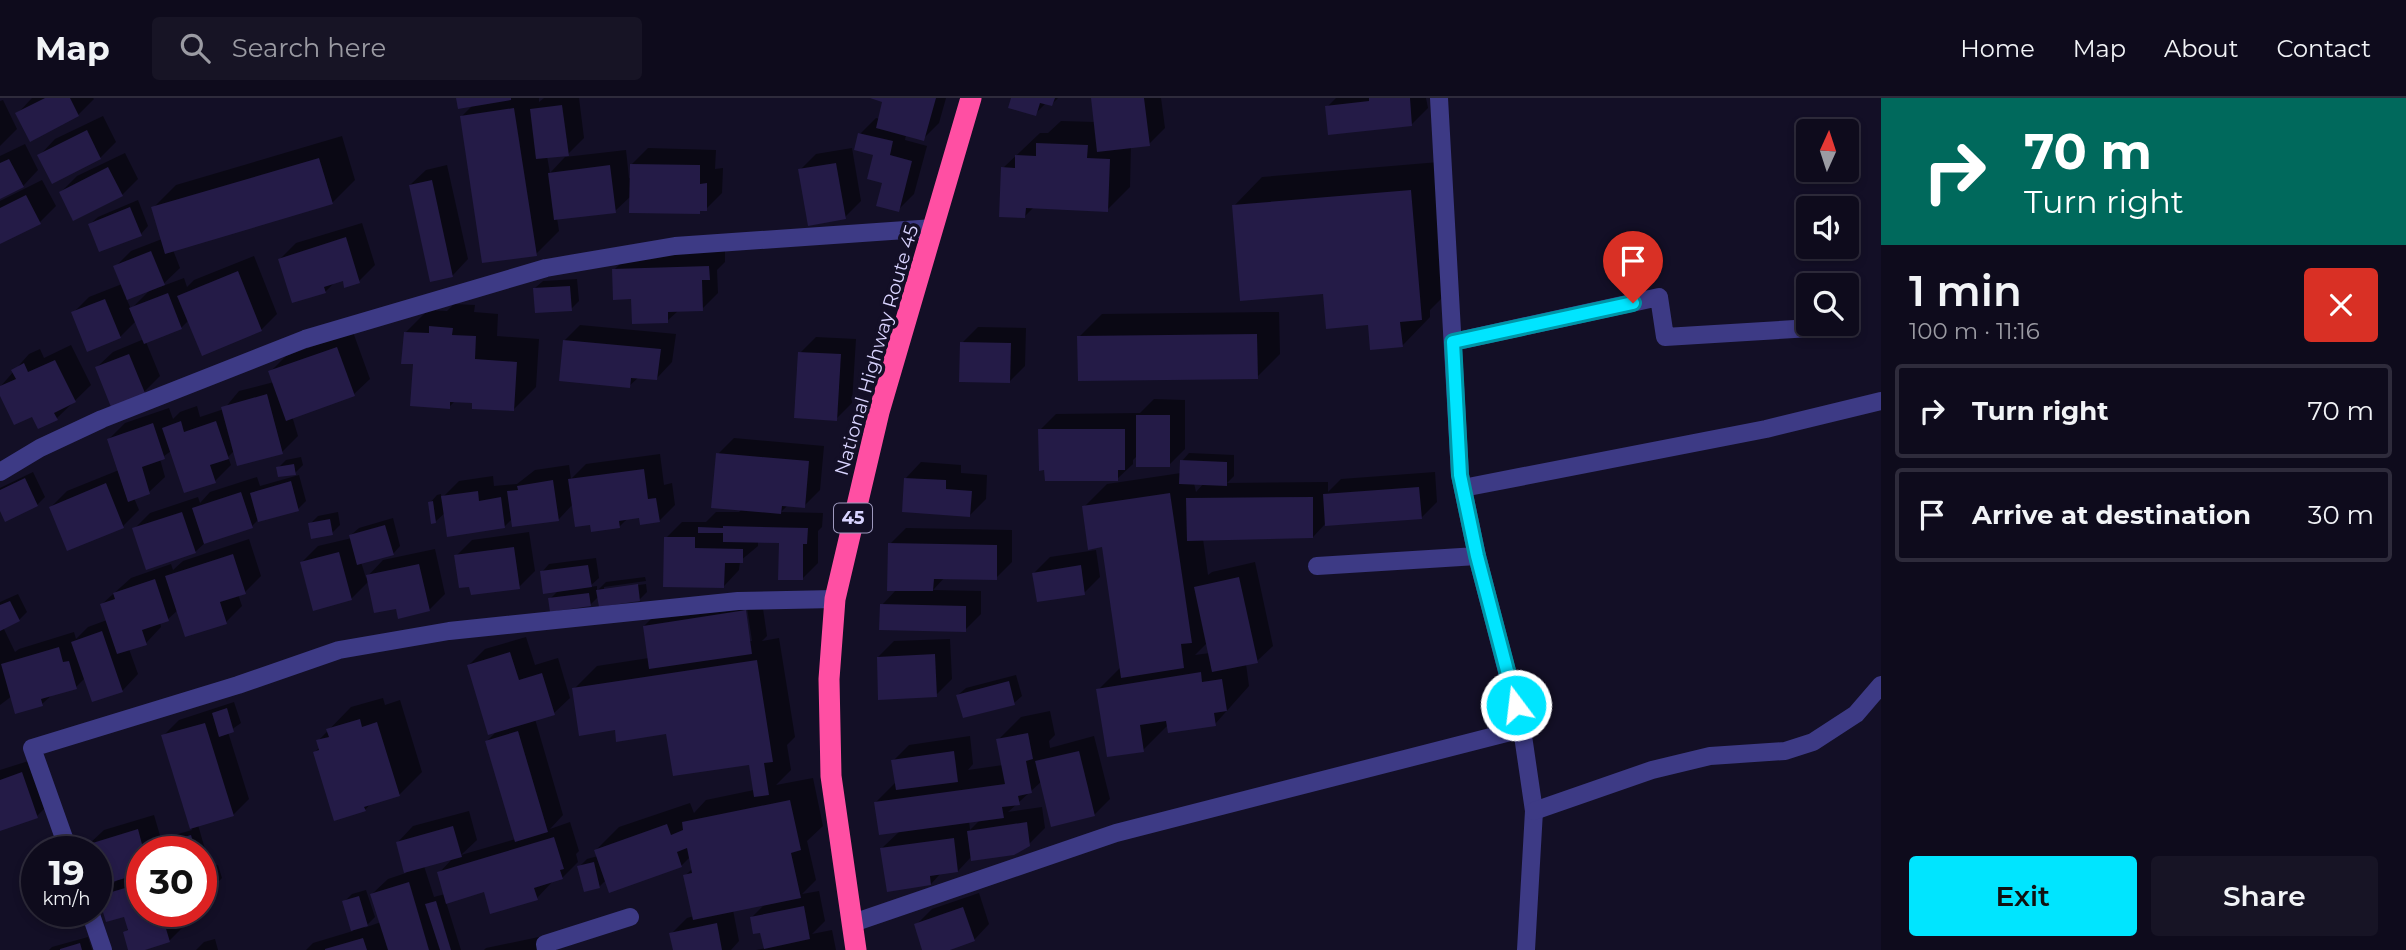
<!DOCTYPE html>
<html lang="en">
<head>
<meta charset="utf-8">
<style>
	:root { --surface:#0e0b1c; --page:#171425; --text:#f1f3f6; --muted:#9b9ba3; --line:#2e2b3b; --accent:#00e5ff }
	body { margin:0; font-family:Montserrat,sans-serif; background:var(--page); color:var(--text); height:100vh; display:flex; flex-direction:column; font-size:26px; white-space:nowrap }
	* { box-sizing:border-box; margin:0 }
	p { font-size:23px; color:var(--muted) }
	.icon { flex:none; width:38px; height:38px; fill:none; stroke:currentColor; stroke-width:2; stroke-linecap:round; stroke-linejoin:round }
	.map { position:relative; flex:1; overflow:hidden }
	.side { display:flex; flex-direction:column; background:var(--surface); width:525px }
	.side>* { flex:none }
	.guide { background:#00695c; color:#fff; overflow:hidden }
	.needle { width:46px; rotate:3deg }
	.buttons { position:absolute; left:1796px; top:21px; display:grid; gap:14px }
	.buttons a { display:grid; place-items:center; width:63px; height:63px; border-radius:7px; background:var(--surface); box-shadow:0 4px 10px #0003,0 0 0 2px var(--line); font-size:35px }
	.speed { position:absolute; left:21px; top:738px; display:flex; gap:14px; font-size:35px; font-weight:700; text-align:center }
	.speed>* { display:grid; place-content:center; width:91px; height:91px; border-radius:50%; background:var(--surface); box-shadow:0 4px 10px #0003,0 0 0 2px var(--line); line-height:1 }
	.speed small { font-size:18px; font-weight:400 }
	.speed .limit { border:10px solid #d22; background:#fff; color:#111 }
	.pin { position:absolute; display:grid; place-items:center; width:60px; height:60px; color:#fff; margin:-72px -30px; border-radius:50% 50% 50% 0; rotate:-45deg; box-shadow:0 0 7px #0007 }
	.pin .icon { rotate:45deg }
	.me { position:absolute; width:77px; margin:-38px; rotate:345deg; stroke-linejoin:round; filter:drop-shadow(0 0 5px #0008) }
	.turn { display:flex; align-items:center; gap:24px; height:147px; padding:0 28px; font-size:32px }
	.turn .icon { width:91px; height:91px; stroke-width:2.5 }
	.turn b { display:block; font-size:49px; line-height:60px }
	.round { display:grid; place-items:center; flex:none; width:74px; height:74px; border-radius:7px; background:var(--page) }
	.head { display:flex; align-items:center; justify-content:space-between; height:119px; padding:0 28px }
	h1 { font-size:42px; font-weight:600; line-height:52px }
	.action { display:flex; gap:14px; margin-top:auto; padding:14px 28px }
	.action a { flex:1; height:80px; border-radius:7px; background:var(--accent); color:#111; font-size:28px; font-weight:600; line-height:80px; text-align:center }
	.action a+a { background:var(--page); color:var(--text) }
	ul { padding:0; list-style:none }
	li { display:flex; align-items:center; gap:21px; height:94px; margin:0 14px 10px; padding:0 14px; border:4px solid var(--line); border-radius:7px }
	li div { flex:1 }
	li b { display:block; font-size:26px }
	li em { font-style:normal }
	header { display:flex; align-items:center; gap:42px; box-sizing:border-box; height:98px; padding:0 35px; background:var(--surface); border-bottom:2px solid var(--line) }
	header strong { font-size:33px }
	nav { display:flex; gap:38px; margin-inline-start:auto; font-size:24px }
	.search { width:490px; height:63px; background:var(--page); display:flex; align-items:center; gap:18px; box-sizing:border-box; padding:0 24px; border-radius:7px; color:var(--muted); font-size:26px }
	main { display:flex; flex:1; min-height:0 }
	.map>svg:first-child { display:block }
	.shadow { fill:#0007; fill-rule:evenodd }
	.building { fill:#241b47 }
	.lines { fill:none; stroke-linecap:round; stroke-linejoin:round }
	.street { stroke:#3d3a85; stroke-width:18 }
	.highway { stroke:#ff4fa3; stroke-width:21 }
	.route-casing { stroke:#0095a6; stroke-width:18 }
	.route { stroke:#00e5ff; stroke-width:12 }
	.labels { text-anchor:middle; stroke-width:7; stroke-linejoin:round; paint-order:stroke }
	.shield { fill:#130f26; stroke:#9e99be; stroke-width:2 }
	.shield-label { font-size:18px; font-weight:bold; fill:#d9d4ff }
	.street-label { font-size:19px; fill:#d9d4ff; stroke:#130f26 }
</style>
</head>
<body>
<header>
<strong>Map</strong>
<div class="search"><svg class="icon" aria-label="search" viewBox="0 0 24 24"><circle cx="10" cy="10" r="6"/><path d="M15 15l6 6"/></svg>Search here</div>
<nav><a>Home</a><a>Map</a><a>About</a><a>Contact</a></nav>
</header>
<main>
<div class="map">
<svg width="1881" height="852" viewBox="0 0 1881 852">
	<rect width="100%" height="100%" fill="#130f26"/>
	<g class="shadow">
		<polygon points="32,0 93,0 94,1 78,17 18,15"/>
		<polygon points="458,0 539,0 539,4 544,0 579,0 584,40 568,56 547,58 550,75 565,59 626,52 629,80 631,80 632,66 648,50 716,52 715,71 723,70 722,95 706,111 702,111 699,114 631,98 615,113 557,120 559,133 536,156 462,18 474,6"/>
		<polygon points="873,0 946,0 939,25 923,41 906,36 905,42 927,48 914,96 898,112 884,83 876,55 860,36 876,20 880,21 884,3"/>
		<polygon points="1013,0 1058,0 1052,6 1046,5 1035,16"/>
		<polygon points="1092,0 1161,0 1165,30 1149,46 1131,48 1130,89 1107,112 1034,109 1024,119 1003,70 1040,35 1048,35 1061,23 1095,24"/>
		<polygon points="1336,0 1426,0 1428,10 1412,26 1327,9"/>
		<polygon points="3,2 17,31 0,48 0,3"/>
		<polygon points="103,18 116,44 100,60 40,57 55,41"/>
		<path d="M342,38L355,82L332,105L173,152L180,170L160,189L184,180L187,189L194,182L254,158L277,216L261,232L189,222L181,230L146,244L160,278L144,294L97,269L113,254L144,241L136,223L120,239L73,215L89,199L122,186L115,169L131,153L162,141L153,110L176,87ZM151,191L131,211L126,200Z"/>
		<polygon points="25,46 38,72 23,88 0,99 0,58"/>
		<polygon points="852,50 861,103 845,119 800,72 816,56"/>
		<polygon points="125,55 138,81 122,97 61,94 77,78"/>
		<polygon points="1439,64 1450,192 1430,212 1430,219 1402,248 1324,194 1234,108 1262,79"/>
		<polygon points="447,67 468,161 453,177 432,182 410,87 426,72"/>
		<polygon points="42,82 56,108 40,124 0,144 0,103"/>
		<polygon points="138,102 148,128 141,136 90,126 98,119"/>
		<polygon points="362,125 375,167 359,183 344,181 335,184 325,194 280,161 296,145"/>
		<polygon points="725,153 725,164 717,172 718,195 702,211 679,212 667,223 633,200 614,172 630,156"/>
		<polygon points="577,181 579,203 571,211 535,190 543,183"/>
		<polygon points="454,206 475,207 474,214 498,216 497,238 539,241 536,289 513,312 474,303 456,302 449,309 414,265 405,235 428,212 447,213"/>
		<polygon points="1279,214 1280,256 1257,279 1079,239 1102,216"/>
		<polygon points="580,227 676,236 672,264 657,280 639,279 629,288 564,243"/>
		<polygon points="978,229 1026,230 1025,268 1009,284 962,245"/>
		<polygon points="353,234 370,281 354,296 292,318 298,338 282,354 235,352 228,359 231,367 215,383 171,353 160,361 165,379 149,394 134,400 139,412 123,428 51,409 67,393 119,372 109,341 125,325 169,310 173,321 180,314 197,308 200,319 224,311 239,293 274,284 270,274 286,258"/>
		<polygon points="816,239 856,241 852,305 836,321 800,255"/>
		<polygon points="71,247 91,287 57,320 33,316 0,294 0,289 29,256 40,251 44,260"/>
		<polygon points="1154,301 1185,302 1185,351 1169,367 1138,357 1133,362 1133,366 1117,381 1040,332 1056,316 1140,315"/>
		<polygon points="734,340 824,348 820,392 804,408 788,407 781,414 823,415 822,429 818,433 818,465 802,481 780,444 758,443 758,448 740,463 739,472 724,488 666,440 682,424 706,424 716,414 739,414 743,410 718,356"/>
		<path d="M1189,355L1234,357V378L1227,385L1328,384V394L1341,381L1435,374L1437,404L1421,420L1325,426L1313,439L1203,441L1208,477L1212,474L1255,464L1273,548L1257,563L1246,566L1249,588L1215,626H1169L1143,652L1098,592L1121,569L1103,447L1084,409L1107,386L1181,375L1182,363ZM1194,385H1204L1196,394ZM1208,544L1210,555L1195,557Z"/>
		<polygon points="660,356 664,387 672,385 675,407 659,423 640,418 628,420 620,428 592,425 573,406 559,421 512,421 504,429 446,414 436,423 430,405 437,397 441,396 441,401 459,383 493,378 494,388 517,386 535,372 569,367 571,381 586,366"/>
		<polygon points="301,359 303,367 295,375 278,370 286,362"/>
		<polygon points="921,364 961,367 961,375 987,377 986,401 970,417 906,380"/>
		<polygon points="33,374 45,399 37,407 0,409 0,390"/>
		<polygon points="299,377 306,403 298,411 258,422 252,428 206,444 195,454 134,431 150,415 198,399 200,405 210,394 257,379 260,388"/>
		<polygon points="338,414 340,427 332,435 310,426 318,418"/>
		<polygon points="393,420 400,448 393,456 361,464 366,480 383,462 435,451 445,496 429,512 398,508 369,483 351,501 302,464 318,448 352,440 351,437 359,430"/>
		<polygon points="906,430 1012,432 1012,464 996,480 945,479 933,492 981,493 981,516 965,532 882,507 897,491 890,446"/>
		<polygon points="529,434 535,473 519,489 456,458 472,442"/>
		<polygon points="249,441 261,478 245,494 238,496 242,508 226,524 178,512 168,521 160,524 161,529 146,545 129,551 138,576 123,592 93,602 85,580 76,589 53,596 42,606 12,598 0,607 0,504 18,496 27,514 19,522 3,529 15,554 19,551 74,534 76,541 88,529 107,522 102,506 131,480 171,466 173,472 183,463"/>
		<polygon points="1096,452 1100,479 1084,495 1034,475 1050,459"/>
		<polygon points="596,460 599,480 589,489 597,488 597,493 606,484 645,479 646,483 604,489 604,492 646,486 647,494 639,502 599,498 590,507 550,501 559,492 542,474 549,466"/>
		<path d="M761,497L767,538L762,543L779,540L795,639L787,647L791,672L776,687L813,680L823,728L807,743L816,782L802,796L819,793L825,823L812,836L832,832L836,852H756L766,850L762,833L752,819L766,805L733,812L739,843L731,852H675L671,836L687,820L694,818L685,778L693,770L691,758L681,768L606,782L599,789L579,769L587,761L598,758L596,752L619,729L690,705L694,715L706,702L754,692L751,665L667,634L616,630L574,591L597,568L649,560L644,528L660,512ZM742,503H746L752,543H749Z"/>
		<path d="M526,539L535,567L558,560L570,600L554,615L535,621L563,717L550,731L570,724L579,753L576,756L578,764L562,780L553,783L537,800L486,792L446,804L461,852H306L313,845L353,833L344,804L352,796L366,792L375,819L364,830L381,824L372,796L388,781L406,775L398,744L413,728L469,713L477,742L461,757L516,741L487,643L498,632L469,567L485,551ZM454,759L439,775L445,796L434,799L424,768Z"/>
		<polygon points="950,541 952,581 936,597 878,559 894,543"/>
		<polygon points="1016,577 1022,598 1014,605 958,597 966,590"/>
		<polygon points="383,600 385,607 400,602 422,674 399,697 372,704 365,712 315,654 320,649 318,643 351,609"/>
		<polygon points="234,604 241,625 228,634 249,701 233,717 198,727 207,758 201,763 201,754 142,754 142,814 183,814 185,827 169,843 139,852 130,852 125,834 129,830 125,817 100,799 118,781 96,754 90,754 88,747 104,732 154,717 161,741 192,732 163,638 179,622"/>
		<path d="M1050,613L1055,637L1049,643L1050,650L1094,638L1110,701L1094,717L1042,683L1008,714L1042,709L1045,730L1029,746L972,758L958,773L941,775L931,786L882,750L900,733L876,704L896,684L893,663L909,647L970,638L973,666L968,672L1003,667L998,642L1021,619ZM980,722L970,732L969,723Z"/>
		<polygon points="38,660 53,702 37,718 0,731 0,672"/>
		<polygon points="218,767 222,780 214,788 203,791 201,776 207,770"/>
		<polygon points="979,795 989,826 974,842 944,852 924,852 916,827 932,811"/>
		<polygon points="553,836 557,852 484,852 486,850"/>
		<polygon points="88,839 92,852 49,852 52,849"/>
		<polygon points="215,841 218,852 196,852 204,844"/>
	</g>
	<g class="building">
		<polygon points="45,0 70,0 79,18 30,44 15,15"/>
		<polygon points="456,0 511,0 511,2 458,11"/>
		<polygon points="870,0 936,0 924,43 876,30 882,4"/>
		<polygon points="1011,0 1055,0 1052,8 1040,5 1036,18 1008,10"/>
		<polygon points="1091,0 1144,0 1150,48 1097,54"/>
		<polygon points="1369,0 1410,0 1412,28 1328,37 1325,8 1369,3"/>
		<polygon points="562,7 569,58 536,61 530,11"/>
		<polygon points="514,10 537,158 482,165 460,18"/>
		<polygon points="87,32 101,61 52,86 37,57"/>
		<polygon points="858,35 893,43 890,57 912,63 899,114 876,108 882,85 867,81 873,57 854,52"/>
		<polygon points="1036,45 1088,47 1087,60 1110,61 1108,114 1026,110 1025,120 999,119 1001,69 1015,70 1015,57 1036,58"/>
		<polygon points="319,60 333,106 165,156 151,109"/>
		<polygon points="9,61 24,89 0,101 0,65"/>
		<polygon points="836,65 846,121 808,128 798,71"/>
		<polygon points="630,66 700,67 700,86 707,85 707,113 700,113 700,116 629,115"/>
		<polygon points="610,67 616,115 554,122 548,75"/>
		<polygon points="108,69 123,98 73,123 59,94"/>
		<polygon points="432,82 453,179 430,184 409,87"/>
		<polygon points="1411,92 1422,222 1400,224 1403,249 1370,252 1368,227 1326,231 1323,196 1240,203 1232,107"/>
		<polygon points="26,97 41,126 0,146 0,110"/>
		<polygon points="130,109 142,138 99,154 88,126"/>
		<polygon points="346,139 360,185 344,190 343,183 324,189 326,195 292,205 278,161"/>
		<polygon points="151,153 165,187 127,202 113,168"/>
		<polygon points="709,168 710,182 702,182 703,213 668,214 668,225 632,226 631,201 613,202 612,171"/>
		<polygon points="238,173 262,233 202,258 177,198"/>
		<polygon points="570,188 572,213 535,215 533,190"/>
		<polygon points="168,195 182,231 144,246 129,210"/>
		<polygon points="105,201 121,240 87,254 71,214"/>
		<polygon points="429,228 453,230 452,237 476,238 475,261 517,264 514,313 472,311 472,305 450,304 450,311 410,308 413,266 401,266 404,234 429,235"/>
		<polygon points="1257,236 1258,281 1078,283 1077,238"/>
		<polygon points="563,242 661,251 657,282 631,280 630,290 559,283"/>
		<polygon points="960,244 1011,245 1010,285 959,284"/>
		<polygon points="337,249 355,298 286,323 268,273"/>
		<polygon points="798,254 841,256 837,323 794,320"/>
		<polygon points="129,256 145,295 111,309 95,269"/>
		<polygon points="55,262 76,304 54,315 58,322 38,331 32,319 14,327 0,298 0,288 16,281 11,272 24,265 28,274"/>
		<polygon points="267,296 283,356 237,368 221,309"/>
		<rect x="1136" y="317" width="34" height="52"/>
		<polygon points="181,323 184,334 216,323 229,361 210,367 216,385 184,395 162,330"/>
		<polygon points="153,325 165,361 142,369 150,396 128,404 107,341"/>
		<polygon points="1038,331 1125,331 1125,372 1118,372 1118,383 1045,383 1044,372 1039,373"/>
		<polygon points="716,355 809,363 805,410 782,408 781,416 711,410"/>
		<polygon points="1180,362 1227,364 1227,388 1179,386"/>
		<polygon points="294,366 296,377 278,379 276,369"/>
		<polygon points="644,371 648,401 656,400 660,424 640,427 639,420 619,423 620,430 591,434 590,427 575,429 568,381"/>
		<polygon points="25,380 38,408 5,424 0,413 0,392"/>
		<polygon points="904,380 946,382 946,391 972,393 970,419 902,414"/>
		<polygon points="553,382 559,423 512,429 507,393 518,392 517,388"/>
		<polygon points="291,383 299,413 258,424 250,395"/>
		<polygon points="106,385 124,430 67,453 49,409"/>
		<polygon points="1419,389 1422,421 1325,428 1323,396"/>
		<polygon points="478,393 479,403 501,399 505,430 447,439 441,398"/>
		<polygon points="241,394 253,430 204,446 192,410"/>
		<polygon points="1170,395 1192,545 1181,546 1184,570 1121,580 1102,449 1088,452 1082,408"/>
		<polygon points="1313,399 1313,440 1187,443 1186,400"/>
		<polygon points="433,403 436,425 431,426 428,404"/>
		<polygon points="182,414 196,455 146,472 132,430"/>
		<polygon points="330,421 333,437 311,441 308,425"/>
		<polygon points="385,427 394,457 357,467 349,437"/>
		<polygon points="723,428 808,430 807,446 803,446 803,482 778,482 779,445 723,444 723,435 698,435 698,429 723,430"/>
		<polygon points="664,439 695,439 695,450 743,451 743,465 725,465 724,490 663,489"/>
		<polygon points="888,445 997,447 997,482 934,481 933,493 887,493"/>
		<polygon points="514,449 520,491 471,497 469,489 459,490 454,457"/>
		<polygon points="339,454 352,502 313,513 300,464"/>
		<polygon points="233,456 246,496 220,504 227,526 185,539 165,478"/>
		<polygon points="419,466 430,513 398,521 396,511 374,515 366,477"/>
		<polygon points="588,467 592,489 543,496 540,473"/>
		<polygon points="1081,467 1085,497 1037,504 1032,475"/>
		<polygon points="1239,479 1258,565 1212,574 1194,489"/>
		<polygon points="155,481 169,523 142,532 147,547 117,556 100,506 115,501 113,495"/>
		<polygon points="638,486 640,503 599,509 596,492"/>
		<polygon points="589,495 591,508 550,514 548,500"/>
		<polygon points="10,503 20,523 0,533 0,507"/>
		<polygon points="880,506 966,508 966,534 879,532"/>
		<polygon points="746,512 752,556 649,571 643,528"/>
		<polygon points="102,533 123,594 92,604 71,544"/>
		<polygon points="59,549 63,564 69,563 77,591 41,601 43,608 15,616 1,566"/>
		<polygon points="510,554 519,582 542,575 555,617 488,637 467,567"/>
		<polygon points="935,556 937,599 878,602 877,559"/>
		<polygon points="757,562 773,664 764,665 769,697 754,699 749,667 673,678 666,636 616,644 615,632 579,638 572,590"/>
		<polygon points="1201,574 1202,584 1222,581 1227,613 1214,615 1216,628 1168,635 1166,623 1140,627 1144,654 1107,659 1096,591"/>
		<polygon points="1009,583 1015,607 963,620 956,597"/>
		<polygon points="227,610 234,634 219,639 212,615"/>
		<polygon points="360,621 362,629 377,624 400,698 364,709 366,713 334,723 313,654 319,652 316,642 329,639 326,631"/>
		<polygon points="205,625 234,718 190,731 161,637"/>
		<polygon points="518,633 548,734 515,744 485,643"/>
		<polygon points="1028,635 1033,661 1026,663 1032,695 1018,698 1020,707 1002,709 1004,720 879,737 874,704 1005,686 996,641"/>
		<polygon points="954,653 958,684 896,692 891,662"/>
		<polygon points="1079,653 1095,718 1051,729 1035,663"/>
		<polygon points="22,674 38,720 0,733 0,682"/>
		<polygon points="790,702 801,752 791,755 801,800 693,822 683,777 692,775 687,750 677,754 682,769 609,795 594,752 667,726 671,737 683,732 682,724"/>
		<polygon points="1027,724 1030,748 1014,757 971,763 967,733"/>
		<polygon points="453,728 462,759 404,775 396,744"/>
		<polygon points="138,731 144,754 142,754 142,775 112,784 109,773 96,777 96,754 89,754 86,747"/>
		<polygon points="191,737 196,754 154,754 153,748"/>
		<polygon points="554,739 564,771 560,772 563,781 534,790 538,802 490,816 484,794 446,806 437,774"/>
		<polygon points="954,740 958,774 930,778 931,787 887,794 880,750"/>
		<polygon points="594,764 600,790 584,794 577,768"/>
		<polygon points="210,773 215,790 202,794 201,776"/>
		<polygon points="409,784 429,852 388,852 370,796"/>
		<polygon points="142,785 142,814 161,814 170,844 145,852 128,852 123,834 128,832 124,819 106,824 98,798"/>
		<polygon points="359,798 368,828 351,833 342,803"/>
		<polygon points="436,803 451,852 440,852 425,806"/>
		<polygon points="804,808 810,841 764,851 760,835 753,836 750,819"/>
		<polygon points="963,809 975,843 950,852 922,852 914,826"/>
		<polygon points="717,825 722,852 673,852 669,835"/>
		<polygon points="363,840 367,852 325,852 325,851"/>
		<polygon points="80,845 82,852 60,852 60,851"/>
	</g>
	<g class="lines">
		<g class="street">
			<polyline points="1439,0 1460,377 1477,458 1522,631 1534,713 1526,852"/>
			<polyline points="1453,244 1659,199 1665,239 1844,228"/>
			<polyline points="0,374 40,350 102,321 305,241 546,170 675,148 934,130"/>
			<polyline points="1463,390 1766,331 1881,303"/>
			<polyline points="1317,468 1477,458"/>
			<polyline points="1534,713 1652,672 1710,658 1785,653 1813,644 1856,616 1881,587"/>
			<polyline points="69,754 32,650 238,587 339,552 449,533 738,503 835,501"/>
			<polyline points="90,814 103,852"/>
			<polyline points="853,825 1116,735 1522,631"/>
			<polyline points="546,852 545,846 630,819"/>
		</g>
		<polyline class="highway" points="856,852 831,678 829,581 835,501 879,314 971,0"/>
	</g>
	<g class="lines">
		<g class="route-casing">
			<polyline id="route" points="1516,607 1477,458 1460,377 1453,244 1633,205"/>
		</g>
		<use href="#route" class="route"/>
	</g>
	<g class="labels">
		<rect class="shield" x="834" y="405.5" width="38" height="29" rx="5"/>
		<g class="shield-label">
			<text x="853" y="426">45</text>
		</g>
		<g class="street-label">
			<text transform="translate(876 252) rotate(-74)" y="7">National Highway Route 45</text>
		</g>
	</g>
</svg>
<div class="buttons">
<a><svg class="needle" viewBox="-14 -14 28 28"><path d="M0-13l5 13h-10z" fill="#e53935"/><path d="M0 13l5-13h-10z" fill="#9b9ba3"/></svg></a>
<a><svg class="icon" aria-label="sound" viewBox="0 0 24 24"><path d="M4 9h4l5-4v14l-5-4H4zM17 9q2 3 0 6"/></svg></a>
<a><svg class="icon" aria-label="search" viewBox="0 0 24 24"><circle cx="10" cy="10" r="6"/><path d="M15 15l6 6"/></svg></a>
</div>
<div class="speed"><div>19<small>km/h</small></div><div class="limit">30</div></div>
<div class="pin" style="left:1633px;top:205px;background:#d93025"><svg class="icon" aria-label="arrive" viewBox="0 0 24 24"><path d="M6 21V4h12l-3 4 3 4H6"/></svg></div>
<svg class="me" style="left:1516px;top:607px" viewBox="-20 -20 40 40"><circle r="17" fill="#00e5ff" stroke="#fff" stroke-width="3"/><path d="M0-11L8 9 0 5-8 9z" fill="#fff"/></svg>
</div>
<section class="side">
<div class="guide">
<div class="turn"><svg class="icon" aria-label="right" viewBox="0 0 24 24"><path d="M7 20v-9h11M14 6l5 5-5 5"/></svg><div><b>70 m</b>Turn right</div></div>
</div>
<div class="head"><div><h1>1 min</h1><p>100 m · 11:16</p></div><a class="round" style="background:#d93025;color:#fff"><svg class="icon" aria-label="close" viewBox="0 0 24 24"><path d="M6 6l12 12M18 6L6 18"/></svg></a></div>
<ul>
<li><svg class="icon" aria-label="right" viewBox="0 0 24 24"><path d="M7 20v-9h11M14 6l5 5-5 5"/></svg><div><b>Turn right</b></div><em>70 m</em></li>
<li><svg class="icon" aria-label="arrive" viewBox="0 0 24 24"><path d="M6 21V4h12l-3 4 3 4H6"/></svg><div><b>Arrive at destination</b></div><em>30 m</em></li>
</ul>
<div class="action"><a>Exit</a><a>Share</a></div>
</section>
</main>
</body>
</html>
